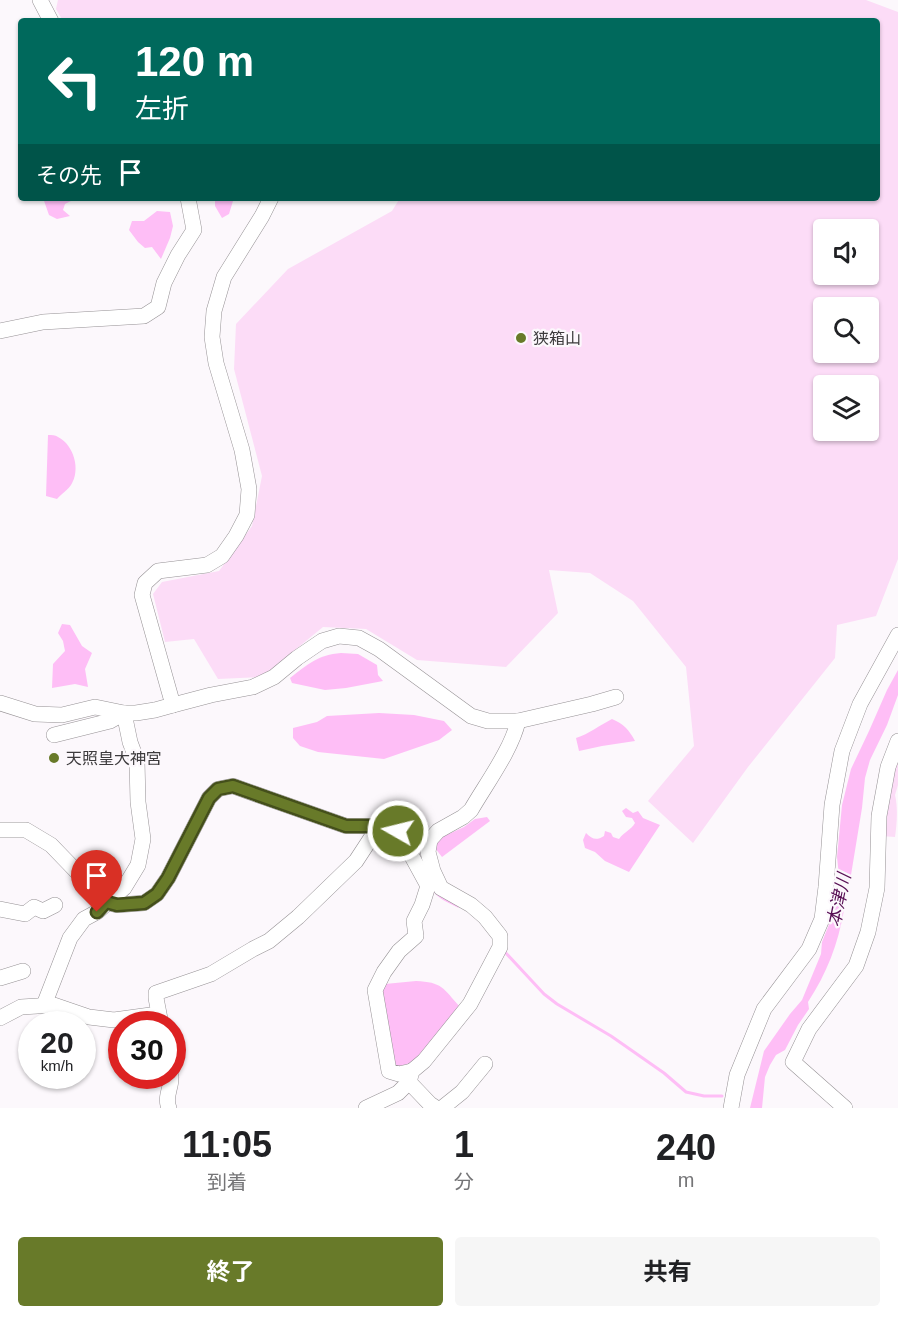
<!DOCTYPE html>
<html lang="ja">
<head>
<meta charset="utf-8">
<style>
	:root { --surface:#fff; --page:#f6f6f6; --text:#202124; --muted:#757577; --accent:#687a29 }
	body { margin:0; font-family:Helvetica,"Noto Sans JP",sans-serif; background:var(--page); color:var(--text); height:100vh; display:flex; flex-direction:column; font-size:22px; white-space:nowrap }
	* { box-sizing:border-box; margin:0 }
	p { font-size:20px; color:var(--muted) }
	.icon { flex:none; width:33px; height:33px; fill:none; stroke:currentColor; stroke-width:2; stroke-linecap:round; stroke-linejoin:round }
	.map { position:relative; height:1108px; overflow:hidden }
	.panel { display:flex; flex-direction:column; background:var(--surface); flex:1 }
	.panel>* { flex:none }
	.guide { position:absolute; left:18px; top:18px; width:862px; height:183px; border-radius:6px; box-shadow:0 2px 4px #0004; background:#00695c; color:#fff; overflow:hidden }
	.buttons { position:absolute; left:813px; top:219px; display:grid; gap:12px }
	.buttons a { display:grid; place-items:center; width:66px; height:66px; border-radius:6px; background:var(--surface); box-shadow:0 2px 4px #0004; font-size:30px }
	.speed { position:absolute; left:18px; top:1011px; display:flex; gap:12px; font-size:30px; font-weight:700; text-align:center }
	.speed>* { display:grid; place-content:center; width:78px; height:78px; border-radius:50%; background:var(--surface); box-shadow:0 2px 4px #0004; line-height:1 }
	.speed small { font-size:15px; font-weight:400 }
	.speed .limit { border:9px solid #d22; background:#fff; color:#111 }
	.pin { position:absolute; display:grid; place-items:center; width:51px; height:51px; color:#fff; margin:-62px -26px; border-radius:50% 50% 50% 0; rotate:-45deg; box-shadow:0 0 6px #0007 }
	.pin .icon { rotate:45deg }
	.me { position:absolute; width:66px; margin:-33px; rotate:278deg; stroke-linejoin:round; filter:drop-shadow(0 0 4px #0008) }
	.turn { display:flex; align-items:center; gap:21px; height:126px; padding:0 18px; font-size:27px }
	.turn .icon { width:78px; height:78px; stroke-width:2.5 }
	.turn b { display:block; font-size:42px; line-height:51px }
	.then { display:flex; align-items:center; height:57px; padding:0 18px; background:#0003; gap:12px; font-size:22px }
	.eta { display:flex; justify-content:space-evenly; align-items:center; height:102px; text-align:center }
	.eta b { font-size:36px; font-weight:700; line-height:42px }
	.button { display:flex; gap:12px; margin-top:auto; padding:12px 18px }
	.button a { flex:1; height:69px; border-radius:6px; background:var(--accent); color:#fff; font-size:24px; font-weight:700; line-height:69px; text-align:center }
	.button a+a { background:var(--page); color:var(--text) }
	.map>svg:first-child { display:block }
	.green { fill:#fcdcf7; fill-rule:evenodd }
	.water { fill:#febef6 }
	.lines { fill:none; stroke-linecap:round; stroke-linejoin:round }
	.stream { stroke:#febef6; stroke-width:3 }
	.minor-casing { stroke:#969295; stroke-width:16 }
	.minor { stroke:#fff; stroke-width:15 }
	.route-casing { stroke:#444f1b; stroke-width:15 }
	.route { stroke:#687a29; stroke-width:10 }
	.poi-dot { fill:#687a29; stroke:#fcf8fc; stroke-width:2 }
	.labels { text-anchor:middle; stroke-width:4.5; stroke-linejoin:round; paint-order:stroke }
	.poi-label { font-size:16px; fill:#3d3b3d; stroke:#fcf8fc; text-anchor:start }
	.water-label { font-size:18px; font-style:italic; fill:#570e53; stroke:#fcf8fc }
</style>
</head>
<body>
<div class="map">
<svg width="898" height="1108" viewBox="0 0 898 1108">
	<rect width="100%" height="100%" fill="#fcf8fc"/>
	<g class="green">
		<path d="M58,0H866L898,12V559L876,616L837,625L835,658L748,767L693,843L648,801L694,746L686,667L633,601L590,573L549,570L558,613L506,667L417,660L366,629L323,627L262,677L218,679L194,639L165,642L153,594L162,582L219,571L252,526L262,476L234,369L236,324L288,269L392,211L400,198H878V21H63L56,9ZM824,230H868V274H824ZM824,308H868V352H824ZM824,386H868V430H824Z"/>
		<path d="M898,747V785L895,795C898,807 897,824 895,837L881,836Z"/>
	</g>
	<g class="water">
		<polygon points="43,198 77,198 65,204 63,210 70,216 57,219 49,215"/>
		<polygon points="215,198 235,198 233,201 229,214 222,218 215,206"/>
		<polygon points="157,211 170,212 173,226 170,238 161,259 152,247 145,248 138,242 129,230 132,221 144,221"/>
		<path d="M48,435C52,435 55,435 58,437C74,445 81,470 71,485C68,490 61,494 57,499L46,496Z"/>
		<polygon points="62,624 70,625 82,646 92,653 85,669 88,687 75,684 52,688 53,664 65,651 63,641 58,633"/>
		<path d="M341,653L358,654L377,665L378,675L383,681L346,688L325,690L292,683L290,678C308,664 318,655 341,653Z"/>
		<path d="M898,670V695L887,725L870,760L865,778L862,808L850,881L845,886C844,894 846,902 844,910C838,944 827,973 808,1002L809,1009L798,1025L785,1050L776,1055L770,1065L765,1077L762,1108H750L764,1051L790,1014L802,1000L821,954L822,942L832,917L839,876L837,857L842,805L851,769L869,731L887,690Z"/>
		<polygon points="379,713 414,715 444,721 452,730 439,740 384,759 318,752 300,746 293,738 293,728 317,722 327,716"/>
		<path d="M612,719C624,724 629,730 635,741L602,746L579,751L576,738C589,734 600,725 612,719Z"/>
		<path d="M626,808L633,813L638,811L643,818L660,825L629,872L605,861L595,852L585,848L583,840L586,833C592,839 596,841 604,836L605,831L611,833L613,837L619,839C624,832 631,830 635,823L632,818L626,817L622,811Z"/>
		<polygon points="487,817 490,821 442,857 435,848 435,844 440,838 464,827 475,819"/>
		<path d="M416,981C442,982 443,988 460,1007L413,1062L398,1067L394,1064L381,991L385,984Z"/>
	</g>
	<g class="lines">
		<g class="stream">
			<path d="M433,888C437,897 450,902 458,906"/>
			<polyline points="504,951 544,994 557,1004 611,1036 664,1073 686,1092 704,1096 722,1096"/>
		</g>
		<g class="minor-casing">
			<g id="minor">
				<polyline points="40,0 51,21"/>
				<polyline points="0,331 43,322 144,316 158,307 164,283 178,255 194,230 188,198"/>
				<polyline points="0,703 35,714 62,715 95,707 124,713 136,713 155,710 173,705 142,595 145,583 158,571 207,565 222,556 236,536 247,515 249,489 242,450 216,363 212,337 214,311 224,277 262,216 271,198"/>
				<polyline points="173,705 211,695 253,687 274,677 297,658 322,641 339,636 359,638 379,649 471,716 488,721 518,721 592,704 616,697"/>
				<polyline points="0,830 26,830 51,845 106,902 117,905 144,903 157,894 168,878 209,798 218,789 233,786 346,826 375,826 386,824 398,831 428,886 422,905 414,921 416,936 399,951 384,972 375,990 389,1071 399,1074 412,1071"/>
				<polyline points="0,909 25,914 34,907 43,911 55,905"/>
				<polyline points="0,978 23,971"/>
				<polyline points="44,1005 70,938 84,919 97,912 124,888 138,865 143,839 138,802 137,761 130,742 124,713 110,721 54,735"/>
				<polyline points="0,1018 21,1007 54,1005 89,1017 114,1020 158,1014"/>
				<polyline points="161,1024 156,998 156,993 211,974 253,949 269,941 298,917 356,861 373,835 375,826"/>
				<polyline points="409,1082 430,1104 436,1108"/>
				<path d="M169,1108C164,1097 172,1087 171,1076"/>
				<path d="M366,1108L398,1093L409,1082L412,1071L424,1061L470,1004L500,947V936L485,917L471,905L441,888L433,871L428,852L430,840L438,831L463,817L471,810C486,784 512,749 518,721"/>
				<polyline points="442,1108 462,1092 485,1064"/>
				<polyline points="731,1108 737,1075 764,1009 809,949 822,919 826,887 832,805 842,751 860,704 898,635"/>
				<polyline points="845,1108 793,1062 809,1029 856,966 868,932 877,888 879,816 888,767 898,741"/>
			</g>
		</g>
		<use href="#minor" class="minor"/>
	</g>
	<g class="lines">
		<g class="route-casing">
			<polyline id="route" points="97,912 106,902 117,905 144,903 157,894 168,878 209,798 218,789 233,786 346,826 375,826 386,824 398,831"/>
		</g>
		<use href="#route" class="route"/>
	</g>
	<g class="poi-dot">
		<circle cx="521" cy="338" r="6"/>
		<circle cx="54" cy="758" r="6"/>
	</g>
	<g class="labels">
		<g class="poi-label">
			<text x="533" y="344">狭箱山</text>
			<text x="66" y="764">天照皇大神宮</text>
		</g>
		<g class="water-label">
			<text transform="translate(839 900) rotate(-78)" y="6">本津川</text>
		</g>
	</g>
</svg>
<div class="buttons">
<a><svg class="icon" aria-label="sound" viewBox="0 0 24 24"><path d="M4 9h4l5-4v14l-5-4H4zM17 9q2 3 0 6"/></svg></a>
<a><svg class="icon" aria-label="search" viewBox="0 0 24 24"><circle cx="10" cy="10" r="6"/><path d="M15 15l6 6"/></svg></a>
<a><svg class="icon" aria-label="layers" viewBox="0 0 24 24"><path d="M12 4l9 5-9 5-9-5zM3 14l9 5 9-5"/></svg></a>
</div>
<div class="speed"><div>20<small>km/h</small></div><div class="limit">30</div></div>
<div class="pin" style="left:97px;top:912px;background:#d93025"><svg class="icon" aria-label="arrive" viewBox="0 0 24 24"><path d="M6 21V4h12l-3 4 3 4H6"/></svg></div>
<svg class="me" style="left:398px;top:831px" viewBox="-20 -20 40 40"><circle r="17" fill="#687a29" stroke="#fff" stroke-width="3"/><path d="M0-11L8 9 0 5-8 9z" fill="#fff"/></svg>
<div class="guide">
<div class="turn"><svg class="icon" aria-label="left" viewBox="0 0 24 24"><path d="M17 20v-9H6M10 6l-5 5 5 5"/></svg><div><b>120 m</b>左折</div></div>
<div class="then">その先<svg class="icon" aria-label="arrive" viewBox="0 0 24 24"><path d="M6 21V4h12l-3 4 3 4H6"/></svg></div>
</div>
</div>
<section class="panel">
<div class="eta">
<div><b>11:05</b><p>到着</p></div>
<div><b>1</b><p>分</p></div>
<div><b>240</b><p>m</p></div>
</div>
<div class="button"><a>終了</a><a>共有</a></div>
</section>
</body>
</html>
